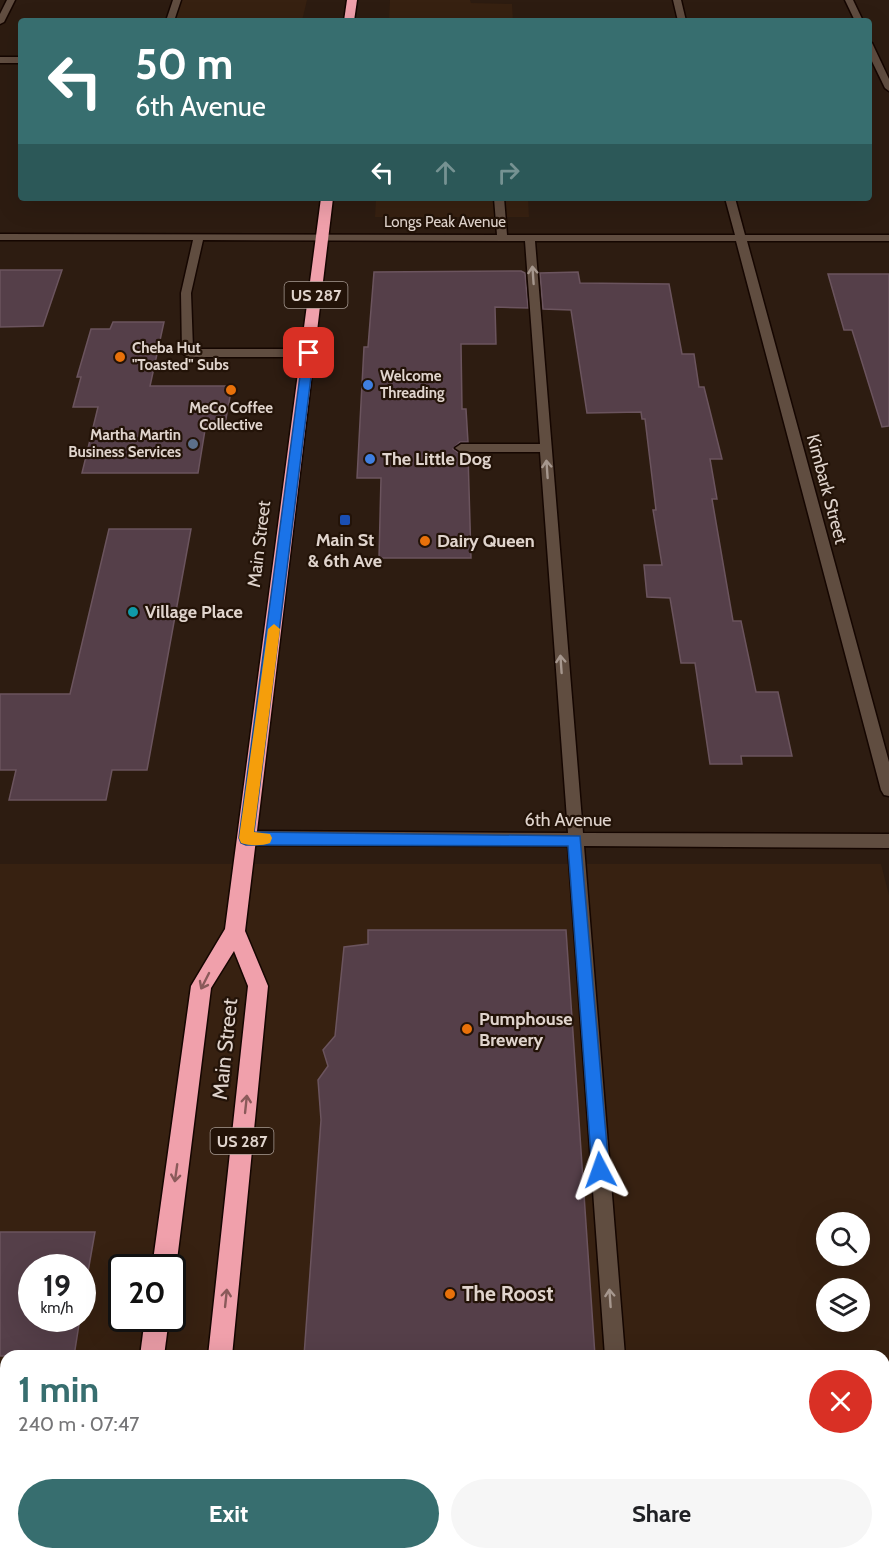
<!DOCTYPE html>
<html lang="en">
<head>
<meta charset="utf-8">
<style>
	:root { --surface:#fff; --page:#f6f6f6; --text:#202124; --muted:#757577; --accent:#376e6f }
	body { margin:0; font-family:Cabin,sans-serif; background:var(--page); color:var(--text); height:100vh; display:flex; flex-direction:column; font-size:22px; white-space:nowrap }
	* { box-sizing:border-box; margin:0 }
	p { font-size:20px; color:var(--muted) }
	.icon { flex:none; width:33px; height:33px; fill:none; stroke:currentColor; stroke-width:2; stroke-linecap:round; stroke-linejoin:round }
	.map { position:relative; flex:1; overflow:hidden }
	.side { position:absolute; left:0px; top:1350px; width:890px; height:210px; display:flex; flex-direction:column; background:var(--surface); border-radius:18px 18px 0 0; box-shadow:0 6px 24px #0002 }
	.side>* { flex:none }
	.guide { position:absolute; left:18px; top:18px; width:854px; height:183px; border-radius:6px; box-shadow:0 6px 24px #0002; background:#376e6f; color:#fff; overflow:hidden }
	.controls { position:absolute; left:816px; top:1212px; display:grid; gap:12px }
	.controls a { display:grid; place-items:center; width:54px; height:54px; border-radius:50%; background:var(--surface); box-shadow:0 6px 24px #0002; font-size:30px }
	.speed { position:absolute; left:18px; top:1254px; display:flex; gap:12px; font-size:30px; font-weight:700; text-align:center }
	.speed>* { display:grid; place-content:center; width:78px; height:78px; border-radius:50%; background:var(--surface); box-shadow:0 6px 24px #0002; line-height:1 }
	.speed small { font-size:15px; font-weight:400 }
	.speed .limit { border:3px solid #111; border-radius:9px; background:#fff; color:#111 }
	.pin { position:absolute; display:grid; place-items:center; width:51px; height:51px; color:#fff; margin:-26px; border-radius:12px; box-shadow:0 3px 9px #0006 }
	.me { position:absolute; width:66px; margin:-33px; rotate:356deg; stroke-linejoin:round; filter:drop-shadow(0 0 4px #0008) }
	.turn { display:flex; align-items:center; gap:21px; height:126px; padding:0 18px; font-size:27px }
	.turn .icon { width:78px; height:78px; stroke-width:2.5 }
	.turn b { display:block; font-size:42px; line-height:51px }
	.lanes { display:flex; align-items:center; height:57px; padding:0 18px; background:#0003; justify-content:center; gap:30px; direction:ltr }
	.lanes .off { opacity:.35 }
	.round { display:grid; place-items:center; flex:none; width:63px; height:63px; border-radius:32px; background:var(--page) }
	.headline { display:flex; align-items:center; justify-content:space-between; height:102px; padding:0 18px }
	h1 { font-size:36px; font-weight:700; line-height:45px; color:var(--accent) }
	.button { display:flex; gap:12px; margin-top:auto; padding:12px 18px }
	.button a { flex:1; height:69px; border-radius:36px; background:var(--accent); color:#fff; font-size:24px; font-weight:700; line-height:69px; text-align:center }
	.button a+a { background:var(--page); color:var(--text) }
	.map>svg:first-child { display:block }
	.built { fill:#372111; fill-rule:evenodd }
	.building { fill:#553f49; stroke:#6b545e; stroke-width:1.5 }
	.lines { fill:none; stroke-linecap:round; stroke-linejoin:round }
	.minor-casing { stroke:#150601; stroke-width:3 }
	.highway-casing { stroke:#150601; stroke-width:3 }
	.minor { fill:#604d40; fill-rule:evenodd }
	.highway { fill:#f0a0ab; fill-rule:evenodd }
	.oneway { stroke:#a6978e }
	.oneway2 { stroke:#8a5a5a }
	.route { fill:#1a73e8; stroke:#114b97; stroke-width:1.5 }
	.slow { fill:#f59e0b }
	.food-dot { fill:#e8710a; stroke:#231308; stroke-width:2 }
	.shop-dot { fill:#3f7fe0; stroke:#231308; stroke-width:2 }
	.service-dot { fill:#5c6f8a; stroke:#231308; stroke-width:2 }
	.transit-dot { fill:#1a4fb4; stroke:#231308; stroke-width:2 }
	.culture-dot { fill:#0f9aa8; stroke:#231308; stroke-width:2 }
	.labels { text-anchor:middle; stroke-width:4.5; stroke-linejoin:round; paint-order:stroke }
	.far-street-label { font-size:15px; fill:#e0d4cd; stroke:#231308 }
	.far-poi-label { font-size:15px; font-weight:bold; fill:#e0d4cd; stroke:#231308; text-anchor:start }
	.shield { fill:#231308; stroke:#a79a92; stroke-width:1.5 }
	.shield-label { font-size:16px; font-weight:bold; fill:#e0d4cd }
	.poi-label { font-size:18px; font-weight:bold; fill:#e0d4cd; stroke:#231308; text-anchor:start }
	.street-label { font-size:18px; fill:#e0d4cd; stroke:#231308 }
	.near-street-label { font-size:21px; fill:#e0d4cd; stroke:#231308 }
	.near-poi-label { font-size:21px; font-weight:bold; fill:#e0d4cd; stroke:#231308; text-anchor:start }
</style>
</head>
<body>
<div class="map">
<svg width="889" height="1560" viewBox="0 0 889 1560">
	<rect width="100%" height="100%" fill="#2d1c11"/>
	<g class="built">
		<polygon points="178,0 307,0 302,21 171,21"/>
		<polygon points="390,0 470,0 471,3 512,4 513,21 389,21"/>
		<polygon points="376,198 528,198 529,217 375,217"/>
		<path d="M0,864H881L889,895V1560H0ZM826,1222H860V1256H826ZM32,1268H82V1318H32ZM122,1268H172V1318H122ZM826,1288H860V1322H826ZM6,1356H884V1554H6Z"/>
	</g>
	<g class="building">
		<polygon points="0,270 62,270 43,326 0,327"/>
		<polygon points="521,271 525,273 528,308 495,307 496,344 461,344 462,409 466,409 468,442 460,442 453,449 460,454 468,454 471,558 379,558 381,478 357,478 364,347 368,347 374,272"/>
		<polygon points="578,272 580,283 669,284 682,354 694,354 699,387 704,387 722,459 710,459 717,499 712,499 733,621 741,621 756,692 778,692 792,756 741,756 742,764 710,764 695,663 681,663 670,598 647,597 644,565 662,565 653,510 656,510 645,419 642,419 641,412 587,413 571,310 543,309 540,273"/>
		<polygon points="828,274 889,274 889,426 882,427 852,330 844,330"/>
		<polygon points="113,322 164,322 150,386 232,386 225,424 206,424 198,473 82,473 98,407 73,407 81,377 77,377 91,329 110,329"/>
		<polygon points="109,529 191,529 147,770 112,770 106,800 9,800 16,770 0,770 0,694 70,694"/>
		<polygon points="368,930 566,930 595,1356 304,1356 321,1120 318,1080 328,1066 323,1050 335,1036 344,947 368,944"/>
		<polygon points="0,1232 95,1232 82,1306 82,1268 32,1268 32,1318 80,1318 74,1356 0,1356"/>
	</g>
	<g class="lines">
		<g class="minor-casing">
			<g id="minor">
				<polygon points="7,0 15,0 4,22 0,24 0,14"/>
				<polygon points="173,0 181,0 174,21 166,21"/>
				<polygon points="673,0 681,0 686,21 678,21"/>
				<polygon points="845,0 853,0 863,21 855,21"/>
				<polygon points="868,41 872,43 889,79 889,91 885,88 868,53"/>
				<rect x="0" y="57" width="21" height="6"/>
				<polygon points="494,198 504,198 507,235 735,235 725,198 735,198 745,235 889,235 889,241 747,241 889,762 889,796 884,795 881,790 736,241 535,241 583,833 889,834 889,848 584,846 625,1356 605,1356 568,846 246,845 241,843 238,838 241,833 246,831 568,833 540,452 461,452 455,448 461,444 540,444 525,241 203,240 191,293 193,349 308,349 314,353 308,357 188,357 182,353 181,293 193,240 0,240 0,234 497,235"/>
				<polygon points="619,1554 641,1554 642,1560 620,1560"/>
			</g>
		</g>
		<g class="highway-casing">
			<g id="highway">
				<polygon points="347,0 357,0 354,21 344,21"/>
				<polygon points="321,198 333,198 245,931 268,986 232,1356 208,1356 248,986 234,951 211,988 176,1268 172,1276 172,1268 152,1268 191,986 225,929"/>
				<polygon points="145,1318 169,1318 164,1356 140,1356"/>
				<rect x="112" y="1554" width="26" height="6"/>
				<polygon points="187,1554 213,1554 212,1560 186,1560"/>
			</g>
		</g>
		<use href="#minor" class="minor"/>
		<use href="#highway" class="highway"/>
	</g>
	<defs><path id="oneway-shaft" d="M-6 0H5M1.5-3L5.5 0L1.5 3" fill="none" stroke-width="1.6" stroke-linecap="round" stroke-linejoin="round" transform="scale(1.5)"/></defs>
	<g class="oneway">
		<use href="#oneway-shaft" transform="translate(533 275) rotate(-94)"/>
		<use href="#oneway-shaft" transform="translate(547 469) rotate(-94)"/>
		<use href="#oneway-shaft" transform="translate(561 664) rotate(-94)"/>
		<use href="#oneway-shaft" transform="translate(610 1298) rotate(-94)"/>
	</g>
	<g class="oneway2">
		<use href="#oneway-shaft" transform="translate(205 981) rotate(117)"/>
		<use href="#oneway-shaft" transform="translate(246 1104) rotate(-84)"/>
		<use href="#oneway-shaft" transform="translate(176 1173) rotate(98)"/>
		<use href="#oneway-shaft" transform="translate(226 1298) rotate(-84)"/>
	</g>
	<polygon class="route" points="309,350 314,353 254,832 580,836 609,1170 606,1176 600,1179 594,1176 592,1170 568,846 246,845 241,843 239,838 303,353"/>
	<path class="slow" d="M274,624L280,629L254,832L270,834L272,838L270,843C262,846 250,846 241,843L239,838L268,629Z"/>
	<g class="food-dot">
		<circle cx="120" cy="357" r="6"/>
		<circle cx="231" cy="390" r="6"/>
		<circle cx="425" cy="541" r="6"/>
		<circle cx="467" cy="1029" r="6"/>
		<circle cx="450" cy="1294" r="6"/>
	</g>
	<g class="shop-dot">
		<circle cx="368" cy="385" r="6"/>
		<circle cx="370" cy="459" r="6"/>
	</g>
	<circle class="service-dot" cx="193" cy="444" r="6"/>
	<rect class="transit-dot" x="339" y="514" width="12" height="12" rx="3"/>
	<circle class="culture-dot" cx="133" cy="612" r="6"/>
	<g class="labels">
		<g class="far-street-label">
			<text x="445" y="227">Longs Peak Avenue</text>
		</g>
		<g class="far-poi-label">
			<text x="132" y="353">Cheba Hut<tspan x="132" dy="17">"Toasted" Subs</tspan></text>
			<text x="380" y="381">Welcome<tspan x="380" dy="17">Threading</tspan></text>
			<text x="231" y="413" text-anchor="middle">MeCo Coffee<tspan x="231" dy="17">Collective</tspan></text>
			<text x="181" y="440" text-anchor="end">Martha Martin<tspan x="181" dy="17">Business Services</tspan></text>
		</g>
		<g class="shield">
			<rect x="284.5" y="282" width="63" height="26" rx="4.5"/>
			<rect x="210.5" y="1128" width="63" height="26" rx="4.5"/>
		</g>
		<g class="shield-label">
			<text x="316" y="301">US 287</text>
			<text x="242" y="1147">US 287</text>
		</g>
		<g class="poi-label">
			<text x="382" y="465">The Little Dog</text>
			<text x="345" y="546" text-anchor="middle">Main St<tspan x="345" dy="21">&amp; 6th Ave</tspan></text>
			<text x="437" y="547">Dairy Queen</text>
			<text x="145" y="618">Village Place</text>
			<text x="479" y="1025">Pumphouse<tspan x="479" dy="21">Brewery</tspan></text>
		</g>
		<g class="street-label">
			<text transform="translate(827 489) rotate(75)" y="6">Kimbark Street</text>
			<text transform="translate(259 544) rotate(-83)" y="6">Main Street</text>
			<text x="568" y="826">6th Avenue</text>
		</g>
		<g class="near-street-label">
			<text transform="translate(225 1049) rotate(-84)" y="7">Main Street</text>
		</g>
		<g class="near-poi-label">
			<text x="462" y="1301">The Roost</text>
		</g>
	</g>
</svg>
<div class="controls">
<a><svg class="icon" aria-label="search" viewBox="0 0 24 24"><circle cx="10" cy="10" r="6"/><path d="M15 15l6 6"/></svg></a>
<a><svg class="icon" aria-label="layers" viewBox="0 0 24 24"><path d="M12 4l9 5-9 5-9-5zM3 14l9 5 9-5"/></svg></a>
</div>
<div class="speed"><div>19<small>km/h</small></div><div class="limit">20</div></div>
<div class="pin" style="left:309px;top:353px;background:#d93025"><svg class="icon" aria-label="arrive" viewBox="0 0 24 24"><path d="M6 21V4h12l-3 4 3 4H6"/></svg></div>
<svg class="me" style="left:600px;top:1170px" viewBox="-20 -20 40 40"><path d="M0-17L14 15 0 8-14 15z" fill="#1a73e8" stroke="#fff" stroke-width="4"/></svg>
<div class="guide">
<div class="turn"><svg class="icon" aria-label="left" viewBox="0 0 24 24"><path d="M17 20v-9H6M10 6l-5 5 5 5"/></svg><div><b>50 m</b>6th Avenue</div></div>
<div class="lanes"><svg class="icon" aria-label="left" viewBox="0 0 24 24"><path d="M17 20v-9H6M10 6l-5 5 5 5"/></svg><svg class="icon off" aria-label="ahead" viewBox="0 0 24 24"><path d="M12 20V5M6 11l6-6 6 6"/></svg><svg class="icon off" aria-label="right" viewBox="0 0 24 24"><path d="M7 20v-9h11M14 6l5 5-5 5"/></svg></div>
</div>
<section class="side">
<div class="headline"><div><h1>1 min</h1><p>240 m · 07:47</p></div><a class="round" style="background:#d93025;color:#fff"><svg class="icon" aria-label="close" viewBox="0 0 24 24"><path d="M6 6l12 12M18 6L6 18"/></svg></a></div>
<div class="button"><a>Exit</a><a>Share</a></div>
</section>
</div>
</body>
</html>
